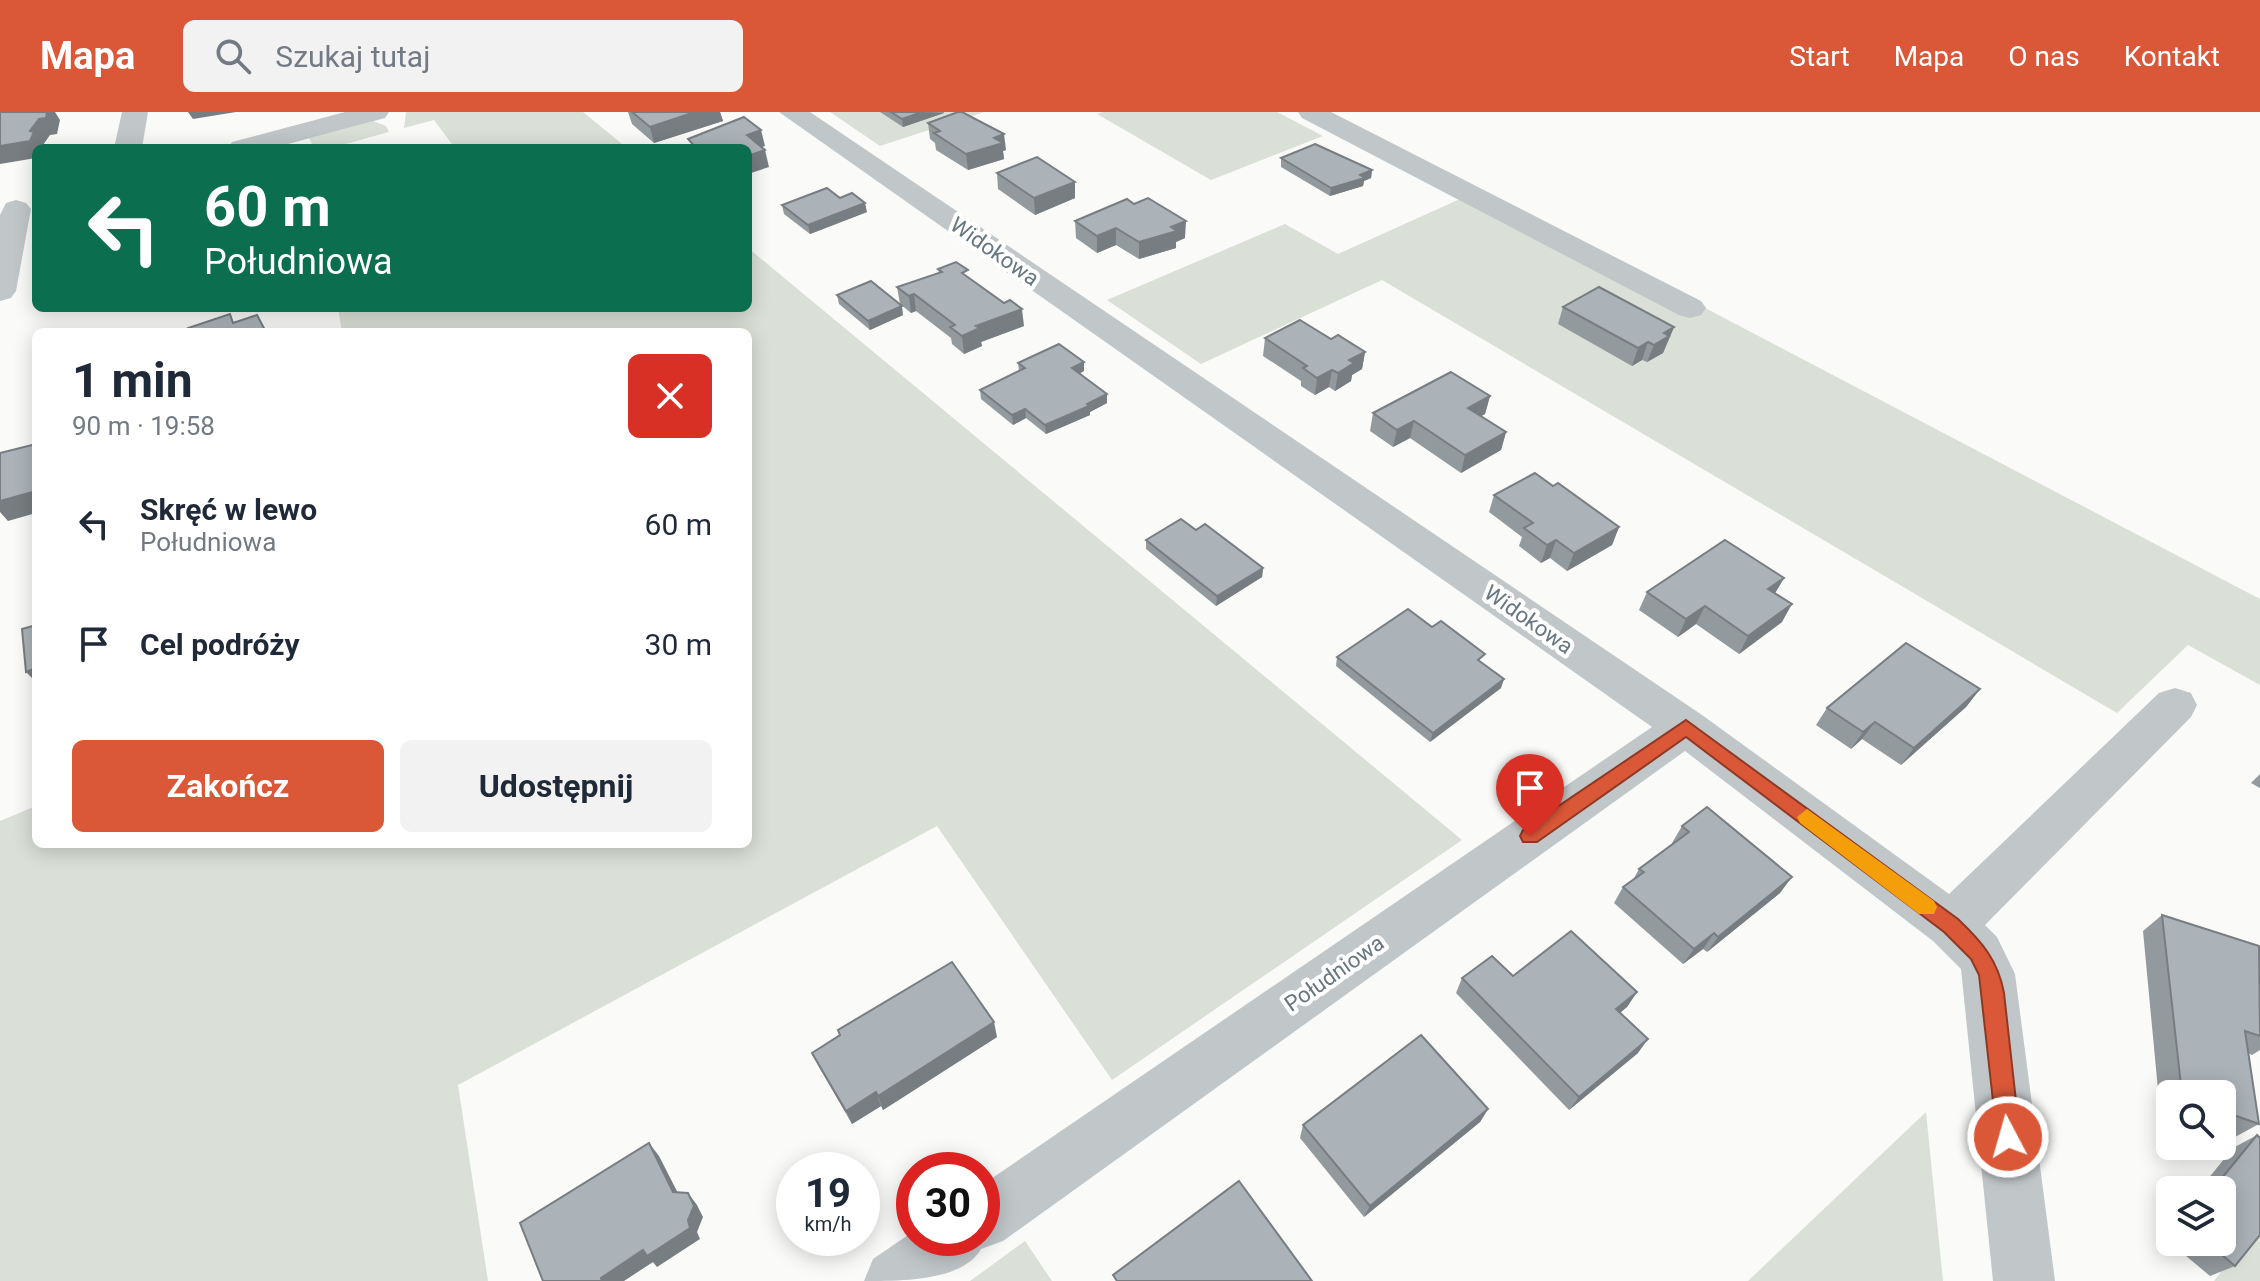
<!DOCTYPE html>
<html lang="pl">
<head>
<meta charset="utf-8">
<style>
	:root { --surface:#fff; --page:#f2f2f3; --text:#1f2937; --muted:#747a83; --accent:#da5738 }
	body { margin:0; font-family:Roboto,sans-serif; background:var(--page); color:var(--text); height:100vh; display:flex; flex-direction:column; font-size:30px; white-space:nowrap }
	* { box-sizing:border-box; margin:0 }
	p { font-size:26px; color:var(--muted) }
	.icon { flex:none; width:44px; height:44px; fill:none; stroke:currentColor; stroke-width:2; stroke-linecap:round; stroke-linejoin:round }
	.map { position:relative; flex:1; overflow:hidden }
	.sheet { position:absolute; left:32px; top:216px; width:720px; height:520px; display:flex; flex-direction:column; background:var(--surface); border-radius:12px; box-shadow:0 4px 20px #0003 }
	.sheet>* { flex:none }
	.banner { position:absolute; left:32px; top:32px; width:720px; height:168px; border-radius:12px; box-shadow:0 4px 20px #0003; background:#0b6e4f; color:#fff; overflow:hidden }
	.buttons { position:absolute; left:2156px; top:968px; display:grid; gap:16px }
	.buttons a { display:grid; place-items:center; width:80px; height:80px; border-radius:12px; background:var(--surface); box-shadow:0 4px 20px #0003; font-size:40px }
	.speed { position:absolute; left:776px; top:1040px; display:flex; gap:16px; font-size:40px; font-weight:700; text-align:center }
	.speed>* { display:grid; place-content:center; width:104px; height:104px; border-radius:50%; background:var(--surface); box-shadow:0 4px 20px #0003; line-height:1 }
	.speed small { font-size:20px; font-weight:400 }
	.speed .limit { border:12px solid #d22; background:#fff; color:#111 }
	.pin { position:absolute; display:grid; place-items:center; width:68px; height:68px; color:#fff; margin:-82px -34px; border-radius:50% 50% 50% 0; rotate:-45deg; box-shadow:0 0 8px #0007 }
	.pin .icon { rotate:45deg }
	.me { position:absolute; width:88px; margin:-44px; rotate:354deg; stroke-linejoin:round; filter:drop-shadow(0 0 6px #0008) }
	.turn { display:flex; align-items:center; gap:28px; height:168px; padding:0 40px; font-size:36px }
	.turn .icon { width:104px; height:104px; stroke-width:2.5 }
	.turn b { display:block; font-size:56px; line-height:68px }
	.round { display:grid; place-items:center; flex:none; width:84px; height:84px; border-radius:12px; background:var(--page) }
	.head { display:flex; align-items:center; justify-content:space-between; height:136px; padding:0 40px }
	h1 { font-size:48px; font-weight:700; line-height:60px }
	.button { display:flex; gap:16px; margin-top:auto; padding:16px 40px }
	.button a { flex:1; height:92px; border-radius:12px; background:var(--accent); color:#fff; font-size:32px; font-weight:700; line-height:92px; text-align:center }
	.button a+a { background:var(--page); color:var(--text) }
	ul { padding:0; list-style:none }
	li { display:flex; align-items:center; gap:24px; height:120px; padding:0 40px }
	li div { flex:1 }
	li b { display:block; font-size:30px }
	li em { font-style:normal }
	header { display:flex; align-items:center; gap:48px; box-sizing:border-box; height:112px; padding:0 40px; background:var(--accent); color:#fff }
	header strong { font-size:38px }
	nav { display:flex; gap:44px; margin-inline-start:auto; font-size:28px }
	.search { width:560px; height:72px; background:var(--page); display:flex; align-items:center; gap:20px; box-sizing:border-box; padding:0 28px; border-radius:12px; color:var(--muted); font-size:30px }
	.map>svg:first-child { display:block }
	.green { fill:#dadfd7 }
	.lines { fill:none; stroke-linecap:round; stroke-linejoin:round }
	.minor { fill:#c1c6c9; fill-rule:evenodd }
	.wall { fill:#939a9e }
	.shaded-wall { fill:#787d81 }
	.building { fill:#abb3b8; stroke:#787d81; stroke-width:2 }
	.route { fill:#da5738; stroke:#8e3924; stroke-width:2 }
	.slow { fill:#f59e0b }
	.labels { text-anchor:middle; stroke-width:8; stroke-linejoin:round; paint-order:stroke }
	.street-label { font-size:22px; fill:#667781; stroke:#fff }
</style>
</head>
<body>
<header>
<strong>Mapa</strong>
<div class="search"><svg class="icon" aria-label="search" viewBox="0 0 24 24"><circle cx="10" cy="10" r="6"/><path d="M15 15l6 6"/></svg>Szukaj tutaj</div>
<nav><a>Start</a><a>Mapa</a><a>O nas</a><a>Kontakt</a></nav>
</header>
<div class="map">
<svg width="2260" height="1169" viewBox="0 0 2260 1169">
	<rect width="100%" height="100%" fill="#fafaf8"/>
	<g class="green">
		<polygon points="583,0 627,36 455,36 434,8 404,16 406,0"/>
		<polygon points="830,0 984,0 880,34"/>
		<polygon points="1103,0 1277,0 1323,24 1211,68 1097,2"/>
		<polygon points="373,9 386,14 389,20 331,36 314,36 309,26"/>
		<polygon points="1480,78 2260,487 2260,573 2188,533 2117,601 1382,168 1201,252 1107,188 1285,112 1338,142"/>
		<polygon points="748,136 1462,728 1112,968 937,714 458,973 488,1169 0,1169 0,709 36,694 36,732 748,732 748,220 342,220 338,196 748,196"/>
		<polygon points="1926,1000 1943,1169 1748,1169"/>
		<polygon points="2260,1109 2260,1169 2214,1169"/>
		<polygon points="1025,1129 1052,1169 970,1169"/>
	</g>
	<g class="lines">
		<g class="minor">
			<polygon points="122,0 148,0 142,36 114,36"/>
			<polygon points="345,0 389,0 385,6 273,36 228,36 232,30"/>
			<path d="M779,0H810L1702,603L1949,782L2159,581L2175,576L2191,581L2197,593L2191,605L1985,813L1997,825L2015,862L2055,1169H1993L1961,857L1933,829L1685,639L1003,1129L981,1137C963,1169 902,1169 864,1169L873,1147L914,1119V1126H982V1073L1652,615Z"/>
			<polygon points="1298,0 1331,0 1701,189 1706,196 1701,203 1690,206 1679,203 1302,6"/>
			<polygon points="16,88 26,91 31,97 16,179 11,186 0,189 0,103 6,91"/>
		</g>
	</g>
	<g class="wall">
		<polygon points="628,0 720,0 723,9 654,31 632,12"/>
		<polygon points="880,0 944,0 944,1 903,15"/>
		<polygon points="928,11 1006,38 1003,39 1004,47 968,58 936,38 935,31 930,27"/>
		<polygon points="1281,46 1372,58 1371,66 1364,69 1363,74 1330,84 1281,55"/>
		<polygon points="997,61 1075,86 1035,103 998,77"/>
		<polygon points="840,86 867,100 810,122 784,102 782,93"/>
		<polygon points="1075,109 1185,126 1176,130 1176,136 1139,147 1116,133 1097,141 1076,126"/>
		<polygon points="938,157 968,165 1024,214 981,230 982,234 964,242 952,232 951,226 916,199 911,201 900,192 897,175 939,161"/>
		<polygon points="837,183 903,203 870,218 839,192"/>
		<polygon points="1563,195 1674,215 1663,241 1647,250 1642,248 1632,254 1558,212"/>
		<polygon points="1265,226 1331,227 1365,240 1362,257 1352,263 1351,269 1335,279 1329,275 1315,283 1301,274 1301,269 1263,244"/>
		<polygon points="1084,250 1084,259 1079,262 1107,282 1107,291 1090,300 1090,303 1046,322 1026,306 1013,313 981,287 980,278 1019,259 1018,251"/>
		<polygon points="1490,284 1485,302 1481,304 1506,320 1501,338 1461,361 1410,326 1393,335 1370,319 1373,301"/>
		<polygon points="1553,374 1619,415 1612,433 1567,459 1550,446 1541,451 1519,434 1522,425 1489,400 1494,383"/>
		<polygon points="1196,418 1263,456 1262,465 1216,494 1146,437 1146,428"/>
		<polygon points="1784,466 1775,481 1782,510 1739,542 1696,512 1678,525 1639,498 1647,480"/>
		<polygon points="1337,545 1482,551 1501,576 1430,630 1336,554"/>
		<polygon points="1980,577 1966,595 1901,653 1862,627 1851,637 1816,613 1827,596"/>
		<polygon points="2260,662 2260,676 2251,671"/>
		<polygon points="1682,714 1780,781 1707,840 1703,837 1683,852 1614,791 1623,775 1633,768 1639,757 1673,731 1672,731"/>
		<polygon points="2162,803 2260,838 2260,938 2252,943 2248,941 2259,1012 2235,1025 2222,1021 2222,982 2170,982 2170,1002 2160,999 2143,819"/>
		<polygon points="1513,864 1637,880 1627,895 1620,901 1638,941 1569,998 1456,881 1462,866"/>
		<polygon points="840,923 997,925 883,998 881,994 852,1012 819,955 812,941"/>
		<polygon points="1488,997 1480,1010 1364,1105 1300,1026 1303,1013"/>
		<polygon points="2257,1023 2235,1154 2210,1164 2161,1123 2170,1113 2170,1130 2222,1130 2222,1078 2199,1078 2233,1036"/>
	</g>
	<g class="shaded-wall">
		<polygon points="47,0 55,0 60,8 57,22 50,23 43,33 45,36 36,36 36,46 0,52 0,34"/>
		<polygon points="188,0 236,0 193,7"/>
		<polygon points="695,0 720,0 723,9 654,31 650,15"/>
		<polygon points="922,0 944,1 903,15 902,7"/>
		<polygon points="761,18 765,34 751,39 747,23"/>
		<polygon points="1004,22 1006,38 1003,39 1004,47 968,58 966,42 994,26"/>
		<polygon points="765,38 769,55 748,62 748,44"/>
		<polygon points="1372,58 1371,66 1364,69 1363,74 1330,84 1331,76"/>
		<polygon points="1075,70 1075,86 1035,103 1034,86"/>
		<polygon points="865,91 867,100 810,122 808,113"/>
		<polygon points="1186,109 1185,126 1176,130 1176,136 1139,147 1139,130"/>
		<polygon points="1116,116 1116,133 1097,141 1097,124"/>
		<polygon points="914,182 916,199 911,201 909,184"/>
		<polygon points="902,194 903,203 870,218 868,209"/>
		<polygon points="1022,197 1024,214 981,230 982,234 964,242 962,224 976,214"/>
		<polygon points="1674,215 1663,241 1647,250 1654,233 1664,221"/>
		<polygon points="1648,230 1642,248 1632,254 1638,236"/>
		<polygon points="1365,240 1362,257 1352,263 1351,269 1335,279 1338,261 1349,248"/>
		<polygon points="1084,250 1084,259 1072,265 1072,256"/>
		<polygon points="1332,258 1329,275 1315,283 1317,266"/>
		<polygon points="1107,282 1107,291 1090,300 1090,303 1046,322 1045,313"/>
		<polygon points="1490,284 1485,302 1464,314 1468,296"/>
		<polygon points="1025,297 1026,306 1013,313 1012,303"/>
		<polygon points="1414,309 1410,326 1393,335 1397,318"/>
		<polygon points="1506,320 1501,338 1461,361 1465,343"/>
		<polygon points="36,379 36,401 8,409 0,400 0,389"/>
		<polygon points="1619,415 1612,433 1567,459 1574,441"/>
		<polygon points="1556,428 1550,446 1541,451 1547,433"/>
		<polygon points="1263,456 1262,465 1216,494 1217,484"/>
		<polygon points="1784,466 1774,483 1768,477"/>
		<polygon points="1792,492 1782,510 1739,542 1748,524"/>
		<polygon points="1705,494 1696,512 1678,525 1686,507"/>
		<polygon points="36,556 36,569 35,569 26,560"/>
		<polygon points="1504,567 1501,576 1430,630 1433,621"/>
		<polygon points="1980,577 1966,595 1901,653 1914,636"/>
		<polygon points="1875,610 1862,627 1851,637 1863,620"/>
		<polygon points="1792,765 1780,781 1707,840 1718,825"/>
		<polygon points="1714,821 1703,837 1683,852 1694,837"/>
		<polygon points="1637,880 1627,895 1607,911 1616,897"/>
		<polygon points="994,910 997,925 883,998 878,984"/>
		<polygon points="1648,927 1638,941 1569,998 1579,985"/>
		<polygon points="876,980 881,994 852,1012 846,999"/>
		<polygon points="1488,997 1480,1010 1364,1105 1370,1094"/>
		<polygon points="649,1031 659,1044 683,1091 673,1080"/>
		<polygon points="688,1081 697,1093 703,1105 697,1120 700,1127 657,1155 653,1150 624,1169 602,1169 601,1166 688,1108"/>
	</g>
	<g class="building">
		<polygon points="0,0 47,0 46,6 39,7 30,19 34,20 30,29 0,34"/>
		<polygon points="632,0 695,0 650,15"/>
		<polygon points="891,0 922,0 902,7"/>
		<polygon points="958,0 962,0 1004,22 994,26 1003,31 966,42 934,21 940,19 928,11"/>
		<polygon points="744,5 761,18 747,23 765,38 748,44 748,36 696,36 688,27"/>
		<polygon points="1315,32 1372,58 1360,63 1365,66 1331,76 1281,46"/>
		<polygon points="1037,45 1075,70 1034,86 997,61"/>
		<polygon points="827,76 840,86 852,81 865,91 808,113 782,93"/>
		<polygon points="1148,86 1186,109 1171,115 1177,119 1139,130 1116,116 1097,124 1075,109 1127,87 1134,92"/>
		<polygon points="956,150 968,158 962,161 1004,191 1010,188 1022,197 976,214 980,216 962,224 950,215 955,213 914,182 909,184 897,175 942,160 938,157"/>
		<polygon points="871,169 902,194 868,209 837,183"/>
		<polygon points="1599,175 1674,215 1664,221 1669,224 1654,233 1648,230 1638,236 1563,195"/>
		<polygon points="230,202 233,211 257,203 266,220 190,220 188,216"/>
		<polygon points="1300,208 1331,227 1338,223 1365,240 1349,248 1354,251 1338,261 1332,258 1317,266 1303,256 1307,254 1265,226"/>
		<polygon points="1059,232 1084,250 1072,256 1107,282 1087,292 1089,294 1045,313 1025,297 1012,303 980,278 1025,256 1018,251"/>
		<polygon points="1451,260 1490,284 1468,296 1506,320 1465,343 1414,309 1397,318 1373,301"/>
		<polygon points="36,332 36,379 0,389 0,341"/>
		<polygon points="1535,361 1553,374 1558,371 1619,415 1574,441 1556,428 1547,433 1524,416 1533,411 1494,383"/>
		<polygon points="1181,407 1196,418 1205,412 1263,456 1217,484 1146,428"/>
		<polygon points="1725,428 1784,466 1768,477 1792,492 1748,524 1705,494 1686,507 1647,480"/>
		<polygon points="1408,497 1432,515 1441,509 1485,542 1478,548 1504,567 1433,621 1337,545"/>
		<polygon points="36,513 36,556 26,560 22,517"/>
		<polygon points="1906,531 1980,577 1914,636 1875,610 1863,620 1827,596"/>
		<polygon points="1707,695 1792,765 1718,825 1714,821 1694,837 1623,775 1644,760 1639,757 1689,720 1682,714"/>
		<polygon points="2162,803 2259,834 2260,924 2245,919 2259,1012 2222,999 2222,982 2182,982"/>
		<polygon points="1571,819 1637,880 1616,897 1648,927 1579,985 1462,866 1492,844 1513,864"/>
		<polygon points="952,850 994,910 878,984 876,980 846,999 812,941 840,923 838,918"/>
		<polygon points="1421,923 1488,997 1370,1094 1303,1013"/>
		<polygon points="2257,1023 2260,1026 2260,1123 2235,1154 2207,1130 2222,1130 2222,1078 2212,1078"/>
		<polygon points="649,1031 673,1080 688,1081 694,1094 688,1108 690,1116 647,1144 643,1138 601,1166 602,1169 543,1169 520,1111"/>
		<polygon points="1239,1069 1312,1169 1117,1169 1113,1163"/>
	</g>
	<path class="route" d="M1686,608L1958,807C1982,830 1998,848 2004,881L2020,1025L2017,1033L2008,1037L2000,1033L1997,1025L1979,863L1971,847L1944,820L1686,625L1537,730H1523L1520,724L1523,718Z"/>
	<polygon class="slow" points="1807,697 1934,789 1937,795 1934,802 1919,802 1800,711 1797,705"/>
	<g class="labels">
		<g class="street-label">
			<text transform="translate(995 139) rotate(35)" y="8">Widokowa</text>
			<text transform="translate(1529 507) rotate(35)" y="8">Widokowa</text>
			<text transform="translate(1334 861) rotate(-35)" y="8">Południowa</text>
		</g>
	</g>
</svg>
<div class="buttons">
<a><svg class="icon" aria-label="search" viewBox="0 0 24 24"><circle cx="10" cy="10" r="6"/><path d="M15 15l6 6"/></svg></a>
<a><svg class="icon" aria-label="layers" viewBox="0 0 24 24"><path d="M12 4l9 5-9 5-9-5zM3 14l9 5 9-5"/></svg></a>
</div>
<div class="speed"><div>19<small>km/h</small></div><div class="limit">30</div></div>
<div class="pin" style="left:1530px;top:724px;background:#d93025"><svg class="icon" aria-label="arrive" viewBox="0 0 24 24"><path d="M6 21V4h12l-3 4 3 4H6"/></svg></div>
<svg class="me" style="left:2008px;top:1025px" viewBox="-20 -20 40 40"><circle r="17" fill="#da5738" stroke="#fff" stroke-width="3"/><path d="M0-11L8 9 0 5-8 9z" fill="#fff"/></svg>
<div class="banner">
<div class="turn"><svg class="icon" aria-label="left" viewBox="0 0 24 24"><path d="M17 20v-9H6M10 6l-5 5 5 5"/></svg><div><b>60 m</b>Południowa</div></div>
</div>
<section class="sheet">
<div class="head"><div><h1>1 min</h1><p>90 m · 19:58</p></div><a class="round" style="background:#d93025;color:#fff"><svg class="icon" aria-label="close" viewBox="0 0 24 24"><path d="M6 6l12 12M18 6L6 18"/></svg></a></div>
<ul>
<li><svg class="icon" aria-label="left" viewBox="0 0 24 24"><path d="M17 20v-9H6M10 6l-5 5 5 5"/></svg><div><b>Skręć w lewo</b><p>Południowa</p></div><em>60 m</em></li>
<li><svg class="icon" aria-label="arrive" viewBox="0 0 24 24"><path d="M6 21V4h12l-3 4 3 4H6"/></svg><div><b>Cel podróży</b></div><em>30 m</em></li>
</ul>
<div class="button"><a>Zakończ</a><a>Udostępnij</a></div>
</section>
</div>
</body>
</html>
